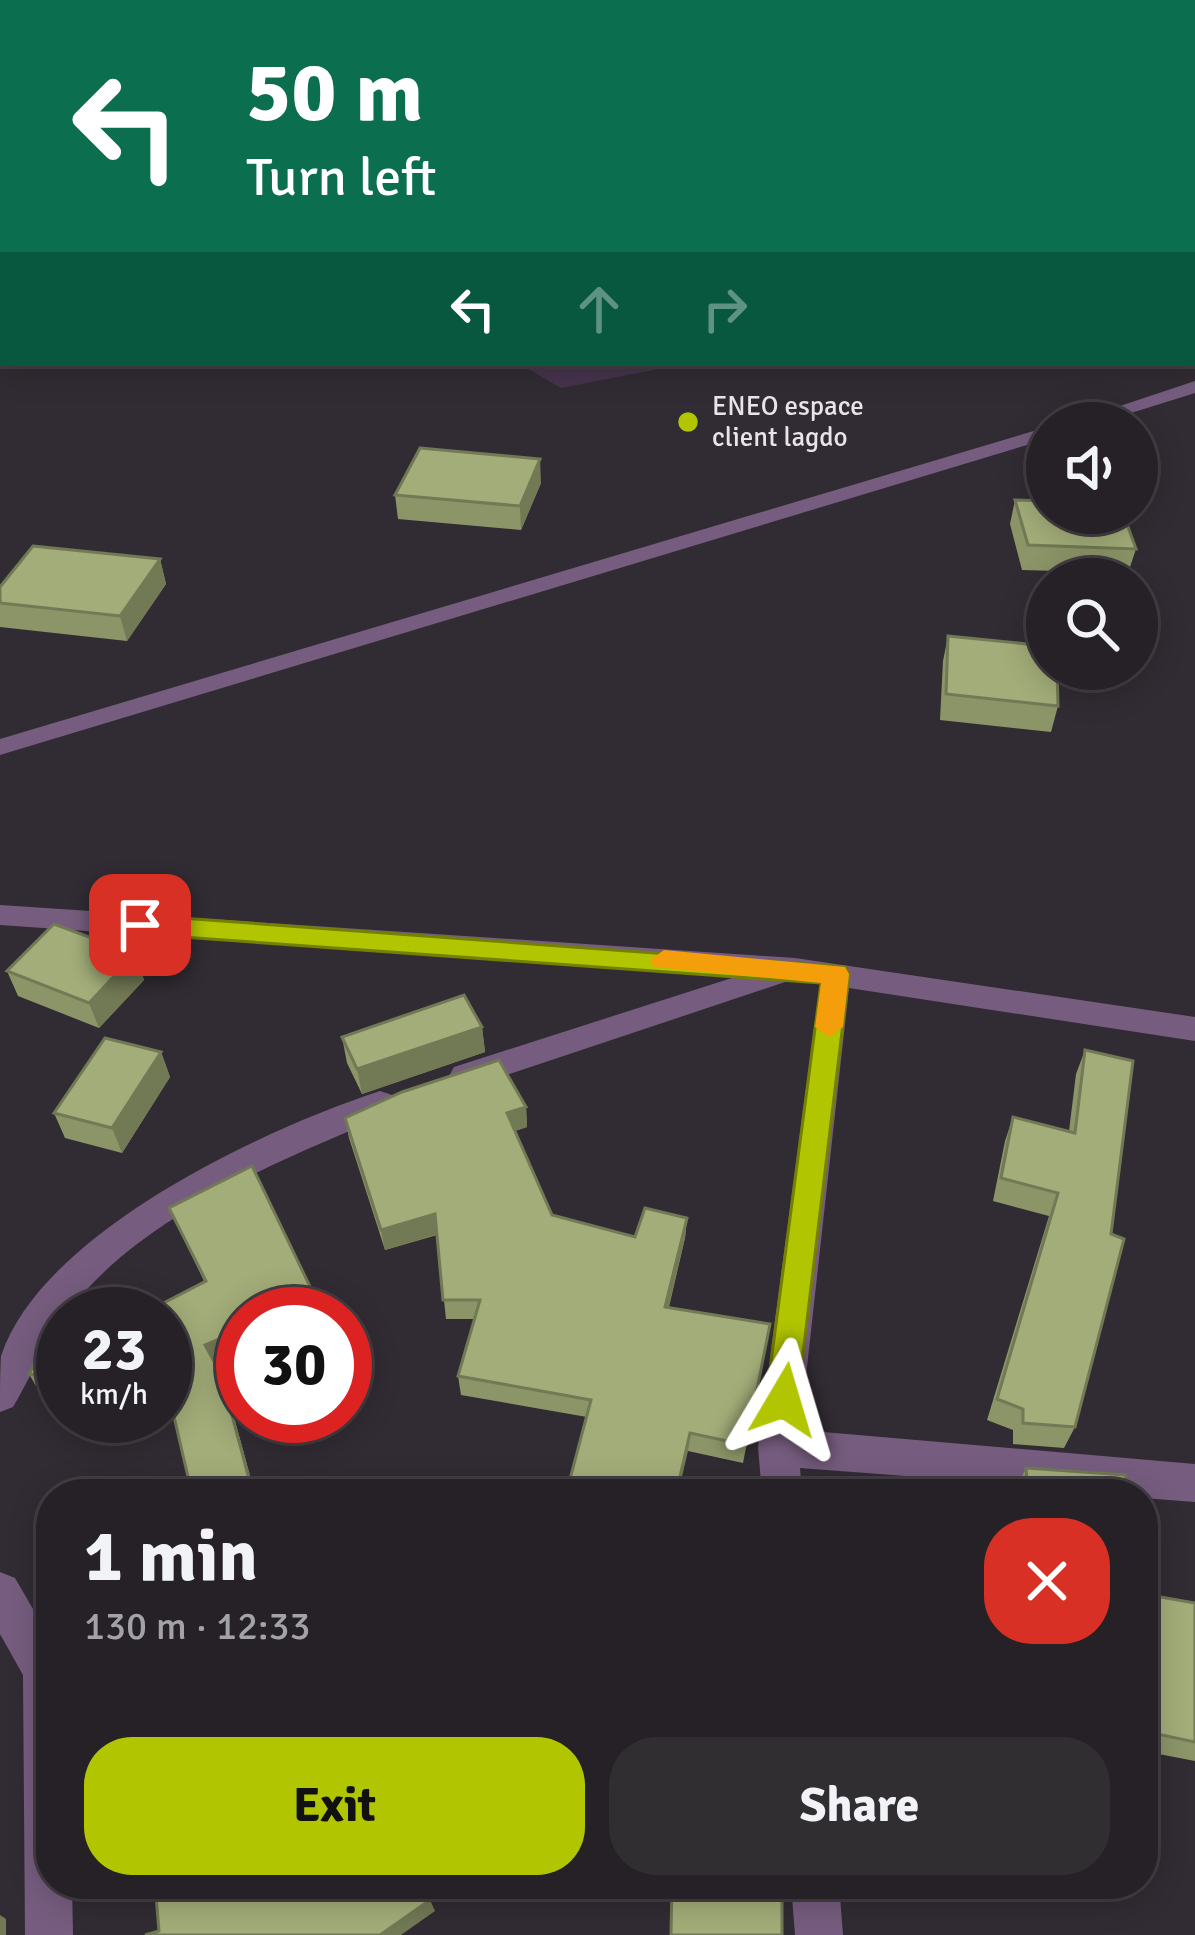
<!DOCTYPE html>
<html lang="en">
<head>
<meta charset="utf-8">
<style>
	:root { --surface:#252126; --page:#312e32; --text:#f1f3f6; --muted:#a3a3a7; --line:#423e43; --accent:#b1c500 }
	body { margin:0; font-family:Signika,sans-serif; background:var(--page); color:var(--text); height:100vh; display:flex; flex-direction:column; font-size:45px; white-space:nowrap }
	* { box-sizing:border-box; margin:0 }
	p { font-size:39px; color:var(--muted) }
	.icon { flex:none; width:66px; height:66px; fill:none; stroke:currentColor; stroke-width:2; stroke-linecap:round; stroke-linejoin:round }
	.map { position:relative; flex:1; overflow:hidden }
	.details { position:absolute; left:36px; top:1479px; width:1122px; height:420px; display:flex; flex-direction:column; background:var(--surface); border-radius:48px; box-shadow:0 6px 30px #0003,0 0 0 3px var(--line) }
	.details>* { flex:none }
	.guide { position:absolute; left:0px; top:0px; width:1197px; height:366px; box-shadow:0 6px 30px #0003,0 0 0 3px var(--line); background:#0b6e4f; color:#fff; overflow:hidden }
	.controls { position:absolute; left:1026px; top:402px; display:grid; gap:24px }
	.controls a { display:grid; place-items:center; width:132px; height:132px; border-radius:50%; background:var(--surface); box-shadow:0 6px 30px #0003,0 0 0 3px var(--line); font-size:60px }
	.speed { position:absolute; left:36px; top:1287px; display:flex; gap:24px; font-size:60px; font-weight:700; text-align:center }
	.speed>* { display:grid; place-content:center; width:156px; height:156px; border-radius:50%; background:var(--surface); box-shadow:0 6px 30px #0003,0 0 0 3px var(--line); line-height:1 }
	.speed small { font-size:30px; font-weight:400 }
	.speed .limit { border:18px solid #d22; background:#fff; color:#111 }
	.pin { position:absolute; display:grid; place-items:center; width:102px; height:102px; color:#fff; margin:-51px; border-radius:24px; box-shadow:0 6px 18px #0006 }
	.me { position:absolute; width:132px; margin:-66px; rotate:7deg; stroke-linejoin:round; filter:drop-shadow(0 0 9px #0008) }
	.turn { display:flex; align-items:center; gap:42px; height:252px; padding:0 48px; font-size:54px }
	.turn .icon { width:156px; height:156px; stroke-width:2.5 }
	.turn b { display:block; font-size:84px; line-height:102px }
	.lanes { display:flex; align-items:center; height:114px; padding:0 48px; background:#0003; justify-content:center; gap:60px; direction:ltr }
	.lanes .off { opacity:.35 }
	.round { display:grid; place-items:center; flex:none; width:126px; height:126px; border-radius:48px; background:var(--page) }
	.overview { display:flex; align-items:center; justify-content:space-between; height:204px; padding:0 48px }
	h1 { font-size:72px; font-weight:700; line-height:90px }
	.button { display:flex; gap:24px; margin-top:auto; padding:24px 48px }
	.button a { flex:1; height:138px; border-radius:48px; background:var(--accent); color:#111; font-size:48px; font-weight:700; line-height:138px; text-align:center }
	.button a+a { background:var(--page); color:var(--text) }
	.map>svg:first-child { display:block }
	.green { fill:#46344c }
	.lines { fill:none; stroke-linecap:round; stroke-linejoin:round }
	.minor { fill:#765d7f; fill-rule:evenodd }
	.wall { fill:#8c9568 }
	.shaded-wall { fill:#727955 }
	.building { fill:#a3ad79; stroke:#727955; stroke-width:3 }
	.route { fill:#b1c500; stroke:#738000; stroke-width:3 }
	.slow { fill:#f59e0b }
	.poi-dot { fill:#b1c500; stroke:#312c33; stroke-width:4.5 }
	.labels { text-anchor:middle; stroke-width:12; stroke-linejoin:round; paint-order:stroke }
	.far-poi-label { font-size:27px; fill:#e8e5e9; stroke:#312c33; text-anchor:start }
</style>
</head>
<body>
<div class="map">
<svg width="1195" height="1935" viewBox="0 0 1195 1935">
	<rect width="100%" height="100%" fill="#312c33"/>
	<g class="green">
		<polygon points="0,0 1033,0 3,3 3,185"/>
		<polygon points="518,363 689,363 561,388"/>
	</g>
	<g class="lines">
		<g class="minor">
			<polygon points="465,0 477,0 480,3 468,3"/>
			<rect x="1194" y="49" width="1" height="8"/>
			<rect x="1194" y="117" width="1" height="8"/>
			<polygon points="1195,381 1195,393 1099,423 1069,423"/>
			<polygon points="1047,427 1047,439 0,755 0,739"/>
			<polygon points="0,905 795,958 1195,1017 1195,1041 849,988 800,1430 1195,1464 1195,1502 1143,1498 1143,1494 800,1468 802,1494 762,1494 758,1447 820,984 791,980 465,1089 454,1085 449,1076 454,1067 738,976 0,925"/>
			<path d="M380,1091L392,1095L396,1104L392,1113C277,1162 135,1217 63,1319C44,1346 30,1378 13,1407L0,1412C0,1395 0,1372 1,1356C42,1232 264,1129 380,1091Z"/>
			<polygon points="0,1572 15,1578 51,1640 51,1884 72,1884 73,1935 25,1935 23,1675 0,1634"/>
			<polygon points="791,1884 839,1884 843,1935 795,1935"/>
		</g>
	</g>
	<g class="wall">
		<polygon points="541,483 521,530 398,519 395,495"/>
		<polygon points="1015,500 1136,549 1128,573 1022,570 1010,524"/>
		<polygon points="160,559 166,584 127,641 0,627 0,587"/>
		<polygon points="948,636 1058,706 1051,732 940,720 943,661"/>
		<polygon points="135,954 144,980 99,1028 18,996 7,971"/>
		<polygon points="482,1027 485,1052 362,1094 347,1063 342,1037"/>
		<polygon points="1085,1050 1075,1427 1064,1448 1013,1444 1013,1430 987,1420 1049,1216 993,1201 1005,1141 1013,1117 1069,1131 1076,1074"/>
		<polygon points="161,1052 170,1077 122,1153 65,1138 54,1113"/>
		<polygon points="526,1107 527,1127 515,1131 552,1215 635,1237 687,1218 685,1238 669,1307 770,1324 743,1463 688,1451 587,1417 461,1395 458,1376 474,1319 446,1319 437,1235 385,1250 349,1138 345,1118"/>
		<polygon points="169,1208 315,1297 319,1312 243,1314 243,1345 212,1359 226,1388 255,1494 192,1494 170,1398 204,1281"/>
		<polygon points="63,1333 63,1391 36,1386 29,1374"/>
		<polygon points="1026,1468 1127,1494 1016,1494 1016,1489"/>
		<polygon points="1143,1594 1195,1603 1195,1761 1143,1751"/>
	</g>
	<g class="shaded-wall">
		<polygon points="540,459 541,483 521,530 520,506"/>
		<polygon points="160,559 166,584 127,641 120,616"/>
		<polygon points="135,954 144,980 99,1028 89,1003"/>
		<polygon points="482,1027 485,1052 362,1094 357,1069"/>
		<polygon points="161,1052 170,1077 122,1153 112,1128"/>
		<polygon points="526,1107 527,1127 509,1133 507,1113"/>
		<polygon points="435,1214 438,1234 385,1250 381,1230"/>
		<polygon points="687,1218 685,1238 664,1326 665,1307"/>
		<polygon points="315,1297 319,1312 314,1314 277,1314"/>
		<polygon points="243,1329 243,1345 211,1359 205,1345"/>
		<polygon points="221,1374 226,1388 255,1494 253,1494"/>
		<polygon points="690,1433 688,1451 678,1494 676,1494"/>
		<polygon points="430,1900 435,1911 401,1935 380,1935"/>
		<polygon points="0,1915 6,1919 6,1935 0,1935"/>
	</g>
	<g class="building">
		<polygon points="0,188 3,189 3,283 0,285"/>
		<polygon points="420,448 540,459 520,506 395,495"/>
		<polygon points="1015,500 1047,501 1047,513 1123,513 1136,549 1028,545"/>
		<polygon points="33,546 160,559 120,616 0,603 0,587"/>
		<polygon points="948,636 1047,646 1047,669 1057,669 1058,706 946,694"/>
		<polygon points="54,924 135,954 89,1003 7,971"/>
		<polygon points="464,995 482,1027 357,1069 342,1037"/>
		<polygon points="105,1038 161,1052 112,1128 54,1113"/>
		<polygon points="1085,1050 1133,1061 1111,1234 1124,1239 1075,1427 1023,1423 1023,1409 997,1399 1058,1193 1001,1178 1013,1117 1075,1133"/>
		<polygon points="499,1060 526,1107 507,1113 552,1215 635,1237 645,1208 687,1218 665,1307 770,1324 746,1445 690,1433 676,1494 566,1494 591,1400 458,1376 480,1300 443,1300 435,1214 381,1230 345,1118 402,1092"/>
		<polygon points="252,1166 315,1297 277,1314 243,1314 243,1329 205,1345 221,1374 253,1494 192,1494 169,1395 165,1387 165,1314 142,1314 206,1281 169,1208"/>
		<polygon points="52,1331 63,1333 63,1381 29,1374"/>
		<polygon points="1026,1468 1125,1475 1127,1494 1028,1494"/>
		<polygon points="1143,1594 1195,1603 1195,1742 1143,1731"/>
		<polygon points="155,1884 421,1884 430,1900 380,1935 145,1935 159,1931"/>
		<polygon points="672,1884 782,1884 782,1935 671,1935"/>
	</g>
	<polygon class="route" points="140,915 845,967 849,974 796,1411 784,1416 771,1411 766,1400 821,983 140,934 127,925"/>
	<polygon class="slow" points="664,950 845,967 849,974 843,1027 829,1037 815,1027 821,983 654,967 650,960"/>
	<circle class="poi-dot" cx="688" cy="422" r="12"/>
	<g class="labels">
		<g class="far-poi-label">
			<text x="712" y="415">ENEO espace<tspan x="712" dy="31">client lagdo</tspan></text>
		</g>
	</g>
</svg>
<div class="controls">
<a><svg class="icon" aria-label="sound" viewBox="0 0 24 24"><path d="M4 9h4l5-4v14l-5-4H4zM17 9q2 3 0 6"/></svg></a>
<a><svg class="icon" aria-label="search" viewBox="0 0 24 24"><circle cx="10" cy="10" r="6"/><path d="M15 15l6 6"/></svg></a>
</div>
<div class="speed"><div>23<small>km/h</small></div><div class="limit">30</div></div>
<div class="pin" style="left:140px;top:925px;background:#d93025"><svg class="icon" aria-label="arrive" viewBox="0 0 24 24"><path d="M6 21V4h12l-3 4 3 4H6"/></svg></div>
<svg class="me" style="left:784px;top:1400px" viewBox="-20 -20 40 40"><path d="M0-17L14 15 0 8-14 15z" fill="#b1c500" stroke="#fff" stroke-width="4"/></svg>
<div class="guide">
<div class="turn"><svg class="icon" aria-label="left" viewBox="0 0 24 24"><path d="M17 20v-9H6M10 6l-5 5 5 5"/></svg><div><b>50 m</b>Turn left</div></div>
<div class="lanes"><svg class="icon" aria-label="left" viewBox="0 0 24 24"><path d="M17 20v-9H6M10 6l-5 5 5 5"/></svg><svg class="icon off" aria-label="ahead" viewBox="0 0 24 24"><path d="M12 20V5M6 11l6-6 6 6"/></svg><svg class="icon off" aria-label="right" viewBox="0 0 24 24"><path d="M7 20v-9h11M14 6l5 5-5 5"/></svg></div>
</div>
<section class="details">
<div class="overview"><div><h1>1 min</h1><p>130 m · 12:33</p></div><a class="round" style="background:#d93025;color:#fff"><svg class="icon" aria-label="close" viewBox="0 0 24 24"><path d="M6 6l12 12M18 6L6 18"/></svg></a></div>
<div class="button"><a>Exit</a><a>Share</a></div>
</section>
</div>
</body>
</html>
